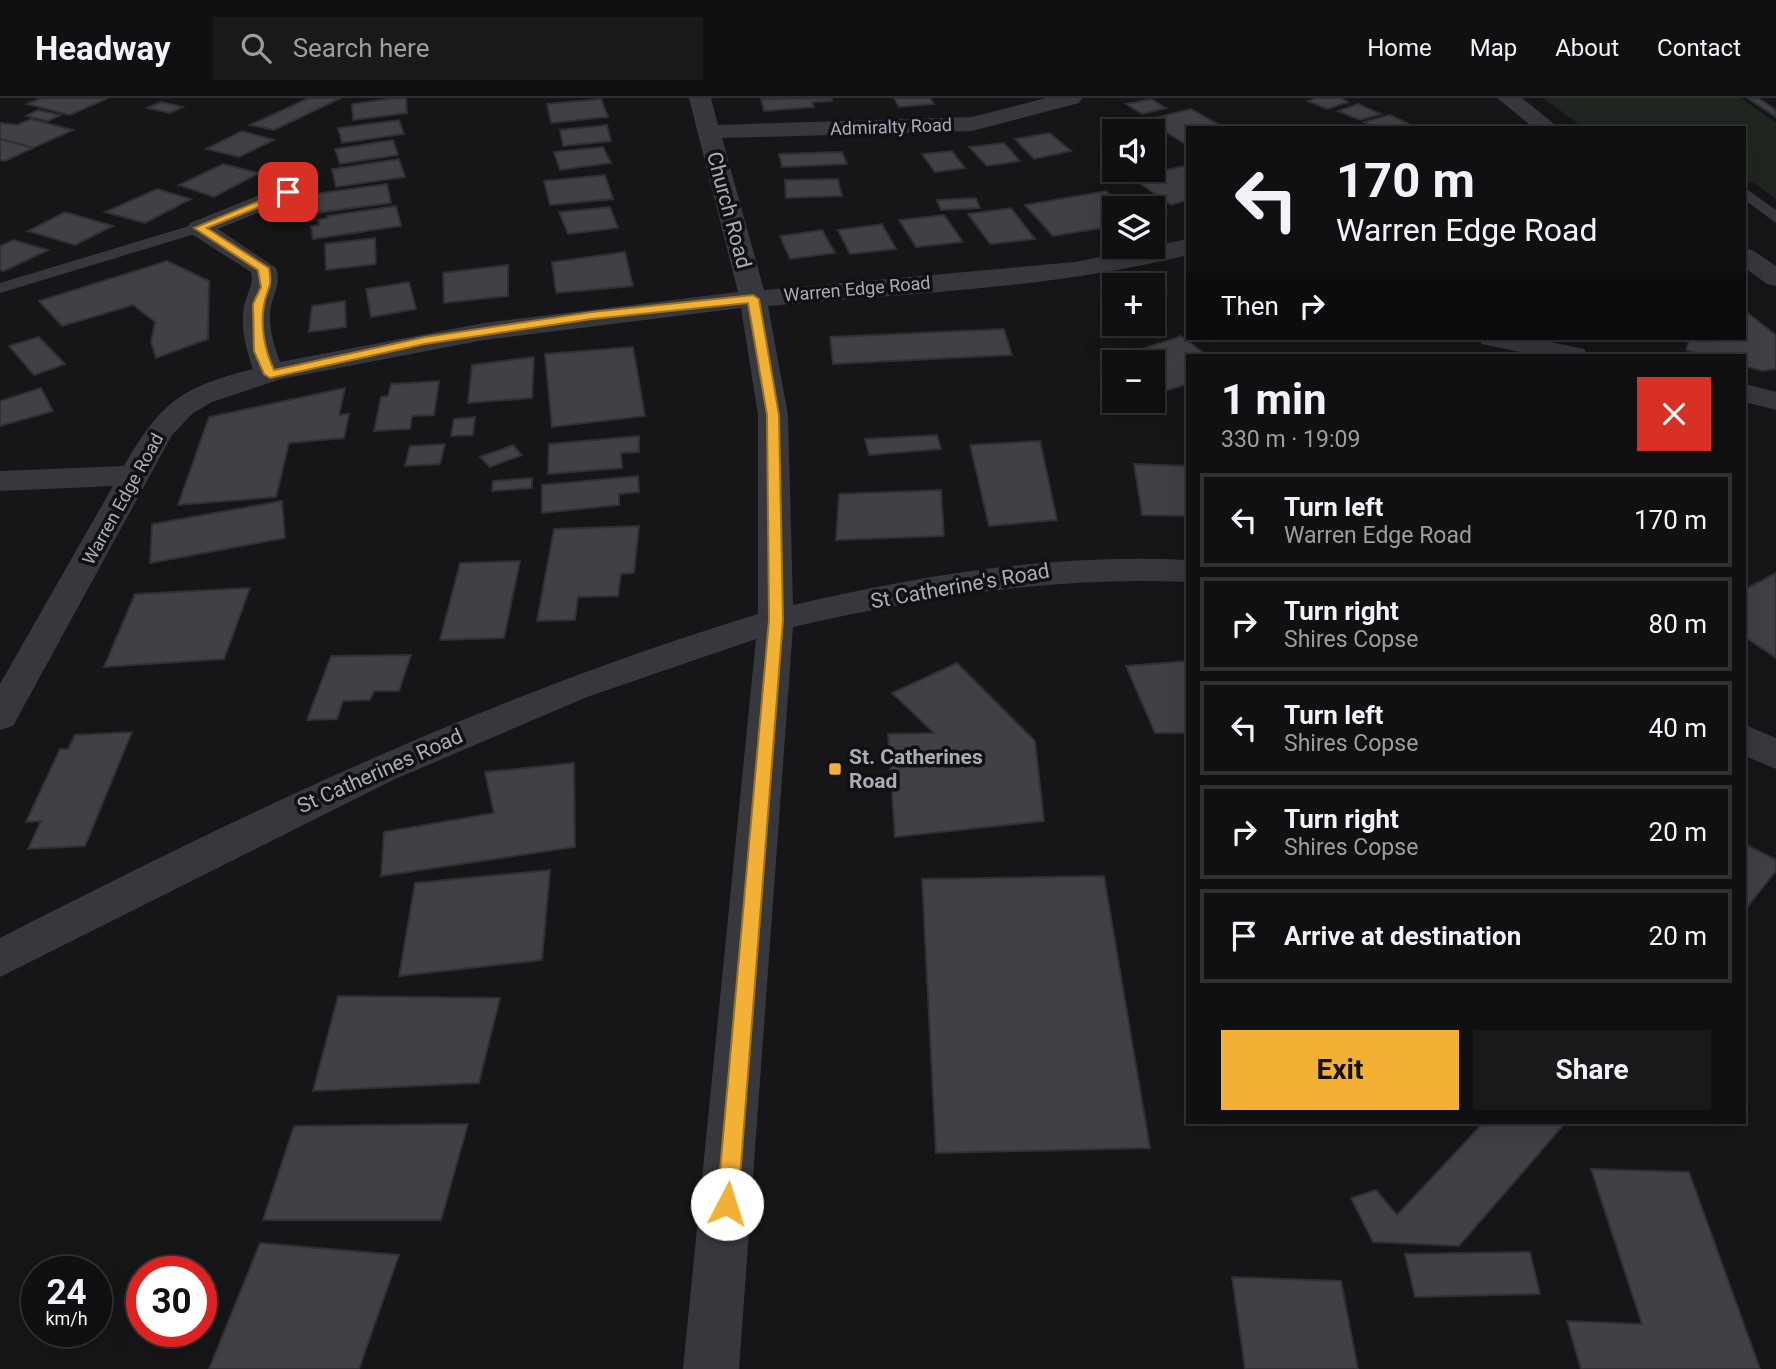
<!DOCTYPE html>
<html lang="en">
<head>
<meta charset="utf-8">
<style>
	:root { --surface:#101012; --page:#19191b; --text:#f1f3f6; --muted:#9c9d9f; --line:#303032; --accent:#f2b134 }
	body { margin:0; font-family:Roboto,sans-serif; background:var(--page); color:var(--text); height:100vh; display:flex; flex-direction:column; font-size:26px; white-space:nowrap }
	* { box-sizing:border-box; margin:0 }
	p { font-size:23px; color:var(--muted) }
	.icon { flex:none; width:38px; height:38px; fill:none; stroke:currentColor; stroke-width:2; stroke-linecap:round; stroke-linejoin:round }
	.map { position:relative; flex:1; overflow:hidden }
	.side { position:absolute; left:1186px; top:256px; width:560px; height:770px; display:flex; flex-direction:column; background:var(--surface); border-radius:0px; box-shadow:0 7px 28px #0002,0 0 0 2px var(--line) }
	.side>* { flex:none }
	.guide { position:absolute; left:1186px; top:28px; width:560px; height:214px; border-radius:0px; box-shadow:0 7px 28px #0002,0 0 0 2px var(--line); background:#101012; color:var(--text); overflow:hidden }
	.fabs { position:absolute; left:1102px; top:21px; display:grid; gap:14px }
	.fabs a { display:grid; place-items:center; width:63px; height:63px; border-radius:0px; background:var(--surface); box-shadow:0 7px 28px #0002,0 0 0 2px var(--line); font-size:35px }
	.speed { position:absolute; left:21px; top:1158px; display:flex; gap:14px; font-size:35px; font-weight:700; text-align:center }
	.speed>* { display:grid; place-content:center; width:91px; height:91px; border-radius:50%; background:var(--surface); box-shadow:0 7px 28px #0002,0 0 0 2px var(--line); line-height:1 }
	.speed small { font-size:18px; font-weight:400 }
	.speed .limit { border:10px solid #d22; background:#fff; color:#111 }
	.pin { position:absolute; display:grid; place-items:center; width:60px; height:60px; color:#fff; margin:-30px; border-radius:14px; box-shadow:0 4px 10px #0006 }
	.me { position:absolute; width:77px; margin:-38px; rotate:5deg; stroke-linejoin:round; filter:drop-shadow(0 0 5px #0008) }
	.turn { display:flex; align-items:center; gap:24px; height:147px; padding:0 35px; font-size:32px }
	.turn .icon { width:91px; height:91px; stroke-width:2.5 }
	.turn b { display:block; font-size:49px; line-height:60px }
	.then { display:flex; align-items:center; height:66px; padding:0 35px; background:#0003; gap:14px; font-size:26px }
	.round { display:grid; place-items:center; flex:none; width:74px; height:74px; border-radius:0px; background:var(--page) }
	.summary { display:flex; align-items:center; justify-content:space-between; height:119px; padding:0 35px }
	h1 { font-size:42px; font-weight:700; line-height:52px }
	.primary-button { display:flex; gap:14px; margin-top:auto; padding:14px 35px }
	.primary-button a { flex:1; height:80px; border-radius:0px; background:var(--accent); color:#111; font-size:28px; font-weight:700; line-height:80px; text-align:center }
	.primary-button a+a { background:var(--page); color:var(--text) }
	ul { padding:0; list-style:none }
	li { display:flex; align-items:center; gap:21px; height:94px; margin:0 14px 10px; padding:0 21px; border:4px solid var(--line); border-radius:0px }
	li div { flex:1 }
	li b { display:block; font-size:26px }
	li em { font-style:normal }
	header { display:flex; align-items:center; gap:42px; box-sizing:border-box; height:98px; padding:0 35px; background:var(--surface); border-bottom:2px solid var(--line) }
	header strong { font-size:33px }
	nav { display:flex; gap:38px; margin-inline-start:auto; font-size:24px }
	.search { width:490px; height:63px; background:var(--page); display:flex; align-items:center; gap:18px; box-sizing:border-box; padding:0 24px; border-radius:0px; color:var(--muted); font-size:26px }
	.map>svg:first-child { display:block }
	.green { fill:#1e261f }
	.building { fill:#404145; stroke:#303034; stroke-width:2 }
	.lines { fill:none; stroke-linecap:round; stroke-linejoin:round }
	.service { fill:#37383d; fill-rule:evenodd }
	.minor { fill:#37383d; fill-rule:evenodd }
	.route { fill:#f2b134; stroke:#9d7322; stroke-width:2 }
	.poi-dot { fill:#f2b134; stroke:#111113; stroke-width:2.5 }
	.labels { text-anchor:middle; stroke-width:7; stroke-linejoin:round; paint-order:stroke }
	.far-street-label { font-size:18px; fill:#a8adb8; stroke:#111113 }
	.street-label { font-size:21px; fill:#a8adb8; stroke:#111113 }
	.poi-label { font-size:21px; font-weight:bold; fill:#a8adb8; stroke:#111113; text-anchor:start }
</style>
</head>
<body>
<header>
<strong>Headway</strong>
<div class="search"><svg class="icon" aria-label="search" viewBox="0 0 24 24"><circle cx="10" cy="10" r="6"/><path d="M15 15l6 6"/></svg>Search here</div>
<nav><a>Home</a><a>Map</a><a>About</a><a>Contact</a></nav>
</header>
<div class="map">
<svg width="1776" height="1271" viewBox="0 0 1776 1271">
	<rect width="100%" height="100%" fill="#161618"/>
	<polygon class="green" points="1543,0 1741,0 1776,25 1776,101 1753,84 1745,83 1745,30 1584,30"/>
	<g class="building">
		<polygon points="41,0 108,0 70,17 27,6"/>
		<polygon points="309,0 341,0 274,32 250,27"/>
		<polygon points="394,0 406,0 407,15 353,22 352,6"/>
		<polygon points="831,0 832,3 812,4 814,9 764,13 761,1"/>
		<polygon points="894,0 930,0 934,6 899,9"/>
		<polygon points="1317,0 1341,0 1348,4 1327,11 1308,3"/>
		<polygon points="1758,0 1776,12 1776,19 1749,1"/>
		<polygon points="601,1 608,19 551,25 547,6"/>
		<polygon points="1151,1 1166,10 1142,16 1126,6"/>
		<polygon points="161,4 183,9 170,15 147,10"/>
		<polygon points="1358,6 1381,16 1360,22 1338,13"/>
		<polygon points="1191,11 1225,30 1188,30 1188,48 1147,22"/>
		<polygon points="38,12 60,17 48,23 26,18"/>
		<polygon points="1390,17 1417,30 1376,30 1364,24"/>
		<polygon points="31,21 73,32 33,50 0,41 0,25 17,27"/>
		<polygon points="399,22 404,36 342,45 338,30"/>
		<polygon points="607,27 611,43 563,48 560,32"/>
		<polygon points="242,33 274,42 239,59 206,51"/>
		<polygon points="1050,35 1071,53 1034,61 1015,41"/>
		<polygon points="0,41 33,50 5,63 0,62"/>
		<polygon points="393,42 398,57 340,66 335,51"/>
		<polygon points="1004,45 1020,63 987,68 969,49"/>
		<polygon points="603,49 611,65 560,72 554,54"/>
		<polygon points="952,53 965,70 935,74 922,56"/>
		<polygon points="842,54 847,66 782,69 779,56"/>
		<polygon points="399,61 405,79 336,89 332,71"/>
		<polygon points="223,66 259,75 214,99 179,87"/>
		<polygon points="1188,67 1188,102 1171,107 1132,80"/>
		<polygon points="605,77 613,101 550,107 544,83"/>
		<polygon points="838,81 842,98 786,100 785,82"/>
		<polygon points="387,86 391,105 315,115 313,96"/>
		<polygon points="157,91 191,101 145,125 105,114"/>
		<polygon points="1106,93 1123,110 1115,110 1115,128 1053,138 1025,107"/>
		<polygon points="976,100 980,110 941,112 937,102"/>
		<polygon points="396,108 401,128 313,141 311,128 319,127 318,122 327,120 327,118"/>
		<polygon points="610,109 618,130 568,136 559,114"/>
		<polygon points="1011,110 1035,141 990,146 968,116"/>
		<polygon points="65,114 113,128 75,147 28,133"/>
		<polygon points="944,117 963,144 916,149 899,122"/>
		<polygon points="882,126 896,151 850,156 838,132"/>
		<polygon points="822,132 835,155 790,161 780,138"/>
		<polygon points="375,140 376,166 326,172 325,146"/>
		<polygon points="13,142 48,152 4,173 0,172 0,148"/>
		<polygon points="625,154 633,188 556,195 552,164"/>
		<polygon points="167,163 209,183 208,241 156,260 151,244 155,224 133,207 62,228 39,203"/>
		<polygon points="508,167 508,198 444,205 443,175"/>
		<polygon points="409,184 416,211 371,219 366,191"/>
		<polygon points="345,203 346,229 309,234 312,208"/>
		<polygon points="1745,213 1776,237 1776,271 1762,273 1745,268 1745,257 1706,257 1686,252 1689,243 1684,240 1745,240"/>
		<polygon points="1004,231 1012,257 833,266 830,239"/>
		<polygon points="1181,238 1207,257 1188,257 1188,286 1162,294 1153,287 1153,264 1125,264 1118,259"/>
		<polygon points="39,239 65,266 34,277 9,248"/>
		<polygon points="633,249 645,318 552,329 545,256"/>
		<polygon points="534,259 532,300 468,305 472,267"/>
		<polygon points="439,283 434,317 412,318 410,331 374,333 381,299 388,298 391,286"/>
		<polygon points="41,290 53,313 0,328 0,303"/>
		<polygon points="345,290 339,317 349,316 344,340 289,345 276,399 178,407 209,319"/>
		<polygon points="475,319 473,337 451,338 454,321"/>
		<polygon points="937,337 941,351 869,357 865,341"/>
		<polygon points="639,338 639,354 621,355 622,370 548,376 549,346"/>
		<polygon points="1040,343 1057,422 989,428 970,347"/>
		<polygon points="445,346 440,366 405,368 410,348"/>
		<polygon points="513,347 522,357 490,369 480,359"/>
		<polygon points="1134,366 1188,368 1188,418 1142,417"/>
		<polygon points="638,378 639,394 619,396 619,407 542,415 542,387"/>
		<polygon points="532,380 532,390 492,393 493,383"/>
		<polygon points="941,392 944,438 836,442 839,396"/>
		<polygon points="282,403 285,440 150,465 152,426"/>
		<polygon points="639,428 634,475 621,476 618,498 578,499 575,522 537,523 554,431"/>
		<polygon points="520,463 504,540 440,542 460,465"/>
		<polygon points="1776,475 1776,560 1745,539 1745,491"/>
		<polygon points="250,490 224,561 104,569 135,496"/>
		<polygon points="411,557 399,593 374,593 370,602 343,603 337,621 307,622 331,558"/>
		<polygon points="1188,563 1188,635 1155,635 1126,568"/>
		<polygon points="957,565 1035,643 1044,723 895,739 888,636 934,635 892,595"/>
		<polygon points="132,634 85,748 28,751 41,723 26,724 60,651 68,651 75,637"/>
		<polygon points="574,665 575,749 381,778 384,734 494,715 485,674"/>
		<polygon points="1745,746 1776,762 1776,773 1745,812"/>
		<polygon points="550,772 542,862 399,878 415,785"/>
		<polygon points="1104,778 1150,1050 936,1055 922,781"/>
		<polygon points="338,898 500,900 479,985 313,993"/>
		<polygon points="1484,1024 1566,1024 1459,1148 1373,1144 1351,1100 1376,1092 1397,1117"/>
		<polygon points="468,1026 441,1122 263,1122 294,1028"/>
		<polygon points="1591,1071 1689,1074 1760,1271 1581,1271 1567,1223 1642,1226"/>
		<polygon points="260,1145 399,1157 359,1271 209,1271"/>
		<polygon points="1530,1154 1540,1196 1415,1199 1405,1156"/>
		<polygon points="1232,1179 1341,1183 1358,1271 1245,1271"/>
	</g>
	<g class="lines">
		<g class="service">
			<polygon points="1745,90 1776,112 1776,125 1745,102"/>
			<polygon points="199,125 207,130 205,133 0,195 0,185"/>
		</g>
		<g class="minor">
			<path d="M689,0H711L718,27L972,19L1046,0H1082L1079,5L972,33L722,40L764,192L1075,164L1188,141V157C1051,191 908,195 768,208L788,317L793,507C922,477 1056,455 1188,462V484C1055,478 923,499 793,529L739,1271H683L756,541L587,599L393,682L0,879V840C250,712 489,598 758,516V317L741,210L484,242L281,281L212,304L192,316L172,337L13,628L0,632V586L113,388L0,393V373L124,368C161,304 181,289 253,271C246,251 240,229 244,208C247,195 254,187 251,174L190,135L187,130L190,125L280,89L289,65H305L309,70L307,84L296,99L218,131L276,170C282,186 272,198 270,214C269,231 274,248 280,264L484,225L738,194Z"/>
			<polygon points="1497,0 1522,0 1559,30 1534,30"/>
			<polygon points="1745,150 1754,153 1776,168 1776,188 1767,186 1745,170"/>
			<polygon points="1478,240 1531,240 1584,251 1588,257 1535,257 1482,246"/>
			<polygon points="1745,286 1776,294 1776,312 1745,304"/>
			<polygon points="1745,627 1776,640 1776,671 1745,658"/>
		</g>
	</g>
	<path class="route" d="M288,91L292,96L207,130L269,170C273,193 267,188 264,207C260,228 265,253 274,272L425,239L592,214L753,197L759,201L779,317L783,522L738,1106L735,1113L727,1116L720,1113L717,1106L769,522L767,317L748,205L592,221L425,246L270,280L264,276L254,253L253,206L261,189L258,172L194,130Z"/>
	<rect class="poi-dot" x="828" y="664" width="14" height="14" rx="3.5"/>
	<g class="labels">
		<g class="far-street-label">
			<text transform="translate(891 29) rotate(-2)" y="6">Admiralty Road</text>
			<text transform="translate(857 191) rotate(-5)" y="6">Warren Edge Road</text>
			<text transform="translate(123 401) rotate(-61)" y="6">Warren Edge Road</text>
		</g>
		<g class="street-label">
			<text transform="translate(729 112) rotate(75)" y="7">Church Road</text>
			<text transform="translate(960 488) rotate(-10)" y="7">St Catherine's Road</text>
			<text transform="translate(380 673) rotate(-24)" y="7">St Catherines Road</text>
		</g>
		<g class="poi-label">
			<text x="849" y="666">St. Catherines<tspan x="849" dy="24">Road</tspan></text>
		</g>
	</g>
</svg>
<div class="fabs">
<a><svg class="icon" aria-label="sound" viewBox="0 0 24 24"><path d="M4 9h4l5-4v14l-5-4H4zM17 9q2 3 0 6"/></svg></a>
<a><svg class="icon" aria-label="layers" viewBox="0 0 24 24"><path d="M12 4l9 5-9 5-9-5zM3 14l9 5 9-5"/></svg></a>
<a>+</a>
<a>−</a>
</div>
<div class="speed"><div>24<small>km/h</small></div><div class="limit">30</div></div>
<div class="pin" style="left:288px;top:94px;background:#d93025"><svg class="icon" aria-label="arrive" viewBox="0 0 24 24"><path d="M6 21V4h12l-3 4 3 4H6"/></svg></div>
<svg class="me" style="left:727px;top:1106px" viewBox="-20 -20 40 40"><circle r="19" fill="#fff"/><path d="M0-13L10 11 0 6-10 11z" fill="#f2b134"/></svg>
<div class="guide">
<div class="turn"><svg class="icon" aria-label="left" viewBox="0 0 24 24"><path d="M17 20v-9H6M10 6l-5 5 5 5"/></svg><div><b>170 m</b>Warren Edge Road</div></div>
<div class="then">Then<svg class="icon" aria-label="right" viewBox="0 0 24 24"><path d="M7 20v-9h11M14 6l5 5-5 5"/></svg></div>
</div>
<section class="side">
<div class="summary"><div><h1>1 min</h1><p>330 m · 19:09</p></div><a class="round" style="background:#d93025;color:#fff"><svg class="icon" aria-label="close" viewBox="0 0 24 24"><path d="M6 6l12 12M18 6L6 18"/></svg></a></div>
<ul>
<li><svg class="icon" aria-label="left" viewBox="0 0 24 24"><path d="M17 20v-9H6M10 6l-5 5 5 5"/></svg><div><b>Turn left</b><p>Warren Edge Road</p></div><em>170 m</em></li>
<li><svg class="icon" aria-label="right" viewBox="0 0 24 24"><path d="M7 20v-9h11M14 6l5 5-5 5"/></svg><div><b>Turn right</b><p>Shires Copse</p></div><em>80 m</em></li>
<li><svg class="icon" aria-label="left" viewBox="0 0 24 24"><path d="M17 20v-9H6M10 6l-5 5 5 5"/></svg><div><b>Turn left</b><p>Shires Copse</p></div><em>40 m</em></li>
<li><svg class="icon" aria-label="right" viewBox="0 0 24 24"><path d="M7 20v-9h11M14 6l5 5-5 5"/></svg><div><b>Turn right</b><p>Shires Copse</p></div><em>20 m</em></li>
<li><svg class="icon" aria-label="arrive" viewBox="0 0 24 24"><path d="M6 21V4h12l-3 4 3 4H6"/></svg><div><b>Arrive at destination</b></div><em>20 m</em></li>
</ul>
<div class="primary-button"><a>Exit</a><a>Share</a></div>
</section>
</div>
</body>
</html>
